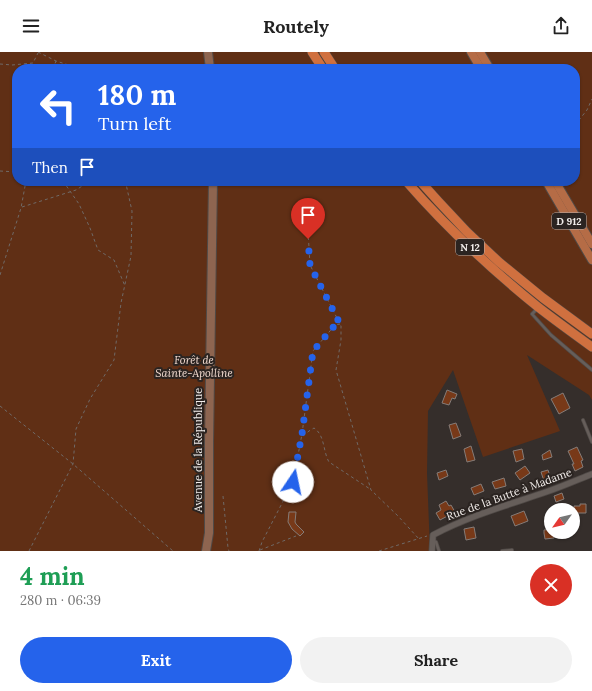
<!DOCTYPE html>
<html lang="en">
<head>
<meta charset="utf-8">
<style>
	:root { --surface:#fff; --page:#f2f2f2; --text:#222; --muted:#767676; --accent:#2563eb }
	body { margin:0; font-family:Lora,serif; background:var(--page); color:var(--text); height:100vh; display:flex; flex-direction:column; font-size:15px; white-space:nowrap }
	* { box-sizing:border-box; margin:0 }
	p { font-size:13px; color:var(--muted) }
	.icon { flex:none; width:22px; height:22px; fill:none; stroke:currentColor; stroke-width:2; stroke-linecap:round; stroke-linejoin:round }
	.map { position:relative; height:499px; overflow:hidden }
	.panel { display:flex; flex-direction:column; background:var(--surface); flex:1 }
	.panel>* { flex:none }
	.guide { position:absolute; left:12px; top:12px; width:568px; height:122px; border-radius:16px; box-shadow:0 1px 3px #0004; background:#2563eb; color:#fff; overflow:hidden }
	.needle { width:26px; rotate:236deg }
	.controls { position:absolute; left:544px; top:451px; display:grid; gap:8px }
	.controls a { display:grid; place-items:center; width:36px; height:36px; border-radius:50%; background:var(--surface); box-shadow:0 1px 3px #0004; font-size:20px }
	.pin { position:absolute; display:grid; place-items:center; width:34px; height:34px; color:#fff; margin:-41px -17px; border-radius:50% 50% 50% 0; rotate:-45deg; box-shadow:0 0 4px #0007 }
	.pin .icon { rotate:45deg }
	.me { position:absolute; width:44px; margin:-22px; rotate:11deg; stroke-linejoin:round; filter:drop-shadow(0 0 3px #0008) }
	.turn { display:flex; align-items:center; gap:14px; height:84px; padding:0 20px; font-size:18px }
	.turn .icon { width:52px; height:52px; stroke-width:2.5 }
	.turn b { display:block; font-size:28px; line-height:34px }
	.then { display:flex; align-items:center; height:38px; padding:0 20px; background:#0003; gap:8px; font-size:15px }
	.round { display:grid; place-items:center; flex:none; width:42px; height:42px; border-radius:21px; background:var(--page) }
	.head { display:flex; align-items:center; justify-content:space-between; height:68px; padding:0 20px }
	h1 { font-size:24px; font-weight:700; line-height:30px; color:#1e9e55 }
	.action { display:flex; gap:8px; margin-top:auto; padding:8px 20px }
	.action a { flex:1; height:46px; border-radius:24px; background:var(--accent); color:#fff; font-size:16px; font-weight:700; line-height:46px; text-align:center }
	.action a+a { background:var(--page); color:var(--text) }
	header { display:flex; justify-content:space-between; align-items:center; height:52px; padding:0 20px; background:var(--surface); font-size:18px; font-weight:700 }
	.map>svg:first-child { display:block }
	.green { fill:#602f15; fill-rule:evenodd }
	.building { fill:#783918; stroke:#857c78 }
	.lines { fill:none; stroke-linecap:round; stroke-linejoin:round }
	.service-casing { stroke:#504a47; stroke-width:4 }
	.minor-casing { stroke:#504a47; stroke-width:7 }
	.secondary-casing { stroke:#504a47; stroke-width:10 }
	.primary-casing { stroke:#504a47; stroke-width:10 }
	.trunk-casing { stroke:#504a47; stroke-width:10 }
	.path { stroke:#706a67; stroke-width:1; stroke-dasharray:3 3; stroke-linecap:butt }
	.service { stroke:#665e5a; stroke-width:2.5 }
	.minor { stroke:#665e5a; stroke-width:5.5 }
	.secondary { stroke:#8e6550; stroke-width:8 }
	.primary { stroke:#b56c46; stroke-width:8 }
	.trunk { stroke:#d0703f; stroke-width:9 }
	.route { stroke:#2563eb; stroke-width:7; stroke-dasharray:0 12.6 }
	.labels { text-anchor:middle; stroke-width:4; stroke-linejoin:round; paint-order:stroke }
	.shield { fill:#2b2421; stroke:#b7b1ae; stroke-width:1 }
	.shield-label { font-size:10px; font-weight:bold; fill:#f3eeeb }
	.park-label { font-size:11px; font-style:italic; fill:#f4dcd1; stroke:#2b2421 }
	.street-label { font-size:11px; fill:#f3eeeb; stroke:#2b2421 }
</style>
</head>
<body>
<header><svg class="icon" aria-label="menu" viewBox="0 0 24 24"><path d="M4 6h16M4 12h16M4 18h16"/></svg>Routely<svg class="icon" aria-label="share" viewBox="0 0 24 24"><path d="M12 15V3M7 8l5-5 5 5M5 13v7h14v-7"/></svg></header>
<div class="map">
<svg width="592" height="499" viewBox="0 0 592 499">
	<rect width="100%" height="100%" fill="#352e2b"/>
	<path class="green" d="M0,0H592V348L589,343L527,303L560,379L483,405L453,318L428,359L427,421L430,499H0ZM17,17H575V129H17Z"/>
	<g class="building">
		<polygon points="447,338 457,342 455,347 452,346 449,353 442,351"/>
		<polygon points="563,341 570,356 559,362 551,347"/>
		<polygon points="456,371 461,384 453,387 449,373"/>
		<polygon points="471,394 475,408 467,410 464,397"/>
		<polygon points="577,395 583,408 581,409 583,415 575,419 572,412 574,412 568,399"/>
		<polygon points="522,397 524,407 516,410 513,399"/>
		<polygon points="550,398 552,405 543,408 542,403"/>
		<polygon points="525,414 530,421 520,428 515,421"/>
		<polygon points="446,418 448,424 439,428 437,421"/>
		<polygon points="548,418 551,427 544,429 541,420"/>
		<polygon points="504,426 506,434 495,437 492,430"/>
		<polygon points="481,432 484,439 474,443 471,436"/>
		<polygon points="562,441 564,447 556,450 554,444"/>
		<polygon points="446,449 449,454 451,453 455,460 440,468 436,461 441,458 439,453"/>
		<polygon points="580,452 586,452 586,461 574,461 574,454 580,454"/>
		<polygon points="524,459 528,469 515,474 511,464"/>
		<polygon points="289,460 296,460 295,470 296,472 304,480 300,484 292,477 288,470"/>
		<polygon points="474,475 476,486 466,488 464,477"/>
		<polygon points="551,477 551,480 554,480 555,481 554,483 554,486 545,487 544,481 544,478"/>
	</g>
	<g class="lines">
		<g class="service-casing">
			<g id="service">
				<polyline points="537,257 532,262 551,283 592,318"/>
				<polyline points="583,368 592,390"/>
				<polyline points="433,489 436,490 439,499"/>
				<polyline points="502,499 512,498"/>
			</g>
		</g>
		<g class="minor-casing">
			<path id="minor" d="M432,499L433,483C469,464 508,453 546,440C561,435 577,428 592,422"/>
		</g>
		<g class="secondary-casing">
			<g id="secondary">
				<polyline points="208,0 210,17"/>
				<polyline points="206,499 209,481 209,391 213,129"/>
			</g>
		</g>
		<g class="primary-casing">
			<g id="primary">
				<polyline points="471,0 481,17"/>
				<polyline points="480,0 490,17"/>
				<polyline points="546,129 592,208"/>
				<polyline points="555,129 592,192"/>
			</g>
		</g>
		<g class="trunk-casing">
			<g id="trunk">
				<polyline points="312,0 323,17"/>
				<polyline points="324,0 335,17"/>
				<path d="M406,129C446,175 491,217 538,255C556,269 574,282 592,295"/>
				<polyline points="420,129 438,149 467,180 499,210 543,246 592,282"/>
			</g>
		</g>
		<g class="path">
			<polyline points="38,0 56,9 81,17"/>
			<polyline points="0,12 12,13 33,11 38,1"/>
			<polyline points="53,17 56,9"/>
			<polyline points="575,73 587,58 592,47"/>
			<polyline points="0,119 17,120"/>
			<polyline points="63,129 79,152 90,176 98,198 114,208 125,234"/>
			<polyline points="22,155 76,138 90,129"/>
			<polyline points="307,161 310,213 341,274 341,288 336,318 371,438 398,464 419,487"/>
			<polyline points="0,223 21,156 26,129"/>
			<polyline points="0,354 73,412 173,499"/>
			<path d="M303,384L309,379L314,376C325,383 323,400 329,410L370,437"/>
			<polyline points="223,444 228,496 229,499"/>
			<polyline points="260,498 296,484"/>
			<polyline points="29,499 73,412 76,377 90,347 114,308 121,251 131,204 132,159 126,132 123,129"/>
			<polyline points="259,499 262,490 293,430 302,382 313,299 335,273 340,272"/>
			<polyline points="379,499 427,484"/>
		</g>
		<use href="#service" class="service"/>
		<use href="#minor" class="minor"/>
		<use href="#secondary" class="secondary"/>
		<use href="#primary" class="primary"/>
		<use href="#trunk" class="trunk"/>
	</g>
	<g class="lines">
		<polyline class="route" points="293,430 302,382 313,299 335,273 340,272 310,213 308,187"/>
	</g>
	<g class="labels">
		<g class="shield">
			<rect x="552" y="161" width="34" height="16" rx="3"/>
			<rect x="456" y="187" width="28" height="16" rx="3"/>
		</g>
		<g class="shield-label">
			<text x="569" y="173">D 912</text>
			<text x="470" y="199">N 12</text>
		</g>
		<g class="park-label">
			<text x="194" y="312">Forêt de<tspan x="194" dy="13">Sainte-Apolline</tspan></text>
		</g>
		<g class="street-label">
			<text transform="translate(198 398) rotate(-90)" y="4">Avenue de la République</text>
			<text transform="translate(509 442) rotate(-20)" y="4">Rue de la Butte à Madame</text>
		</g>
	</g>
</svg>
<div class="controls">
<a><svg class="needle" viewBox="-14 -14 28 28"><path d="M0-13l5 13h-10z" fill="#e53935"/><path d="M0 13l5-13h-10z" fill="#767676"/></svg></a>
</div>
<div class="pin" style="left:308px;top:187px;background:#d93025"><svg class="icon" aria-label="arrive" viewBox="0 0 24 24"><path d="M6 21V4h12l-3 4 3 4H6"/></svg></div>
<svg class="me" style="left:293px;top:430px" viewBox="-20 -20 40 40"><circle r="19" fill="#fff"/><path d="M0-13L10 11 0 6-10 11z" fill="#2563eb"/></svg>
<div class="guide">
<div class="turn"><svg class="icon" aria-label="left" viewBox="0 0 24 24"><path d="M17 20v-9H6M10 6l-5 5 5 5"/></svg><div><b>180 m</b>Turn left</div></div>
<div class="then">Then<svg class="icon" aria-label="arrive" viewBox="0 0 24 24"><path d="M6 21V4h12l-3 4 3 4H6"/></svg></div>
</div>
</div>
<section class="panel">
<div class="head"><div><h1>4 min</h1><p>280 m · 06:39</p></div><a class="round" style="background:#d93025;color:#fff"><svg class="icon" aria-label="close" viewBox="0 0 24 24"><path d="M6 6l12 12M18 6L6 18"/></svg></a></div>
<div class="action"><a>Exit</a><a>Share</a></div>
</section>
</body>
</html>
